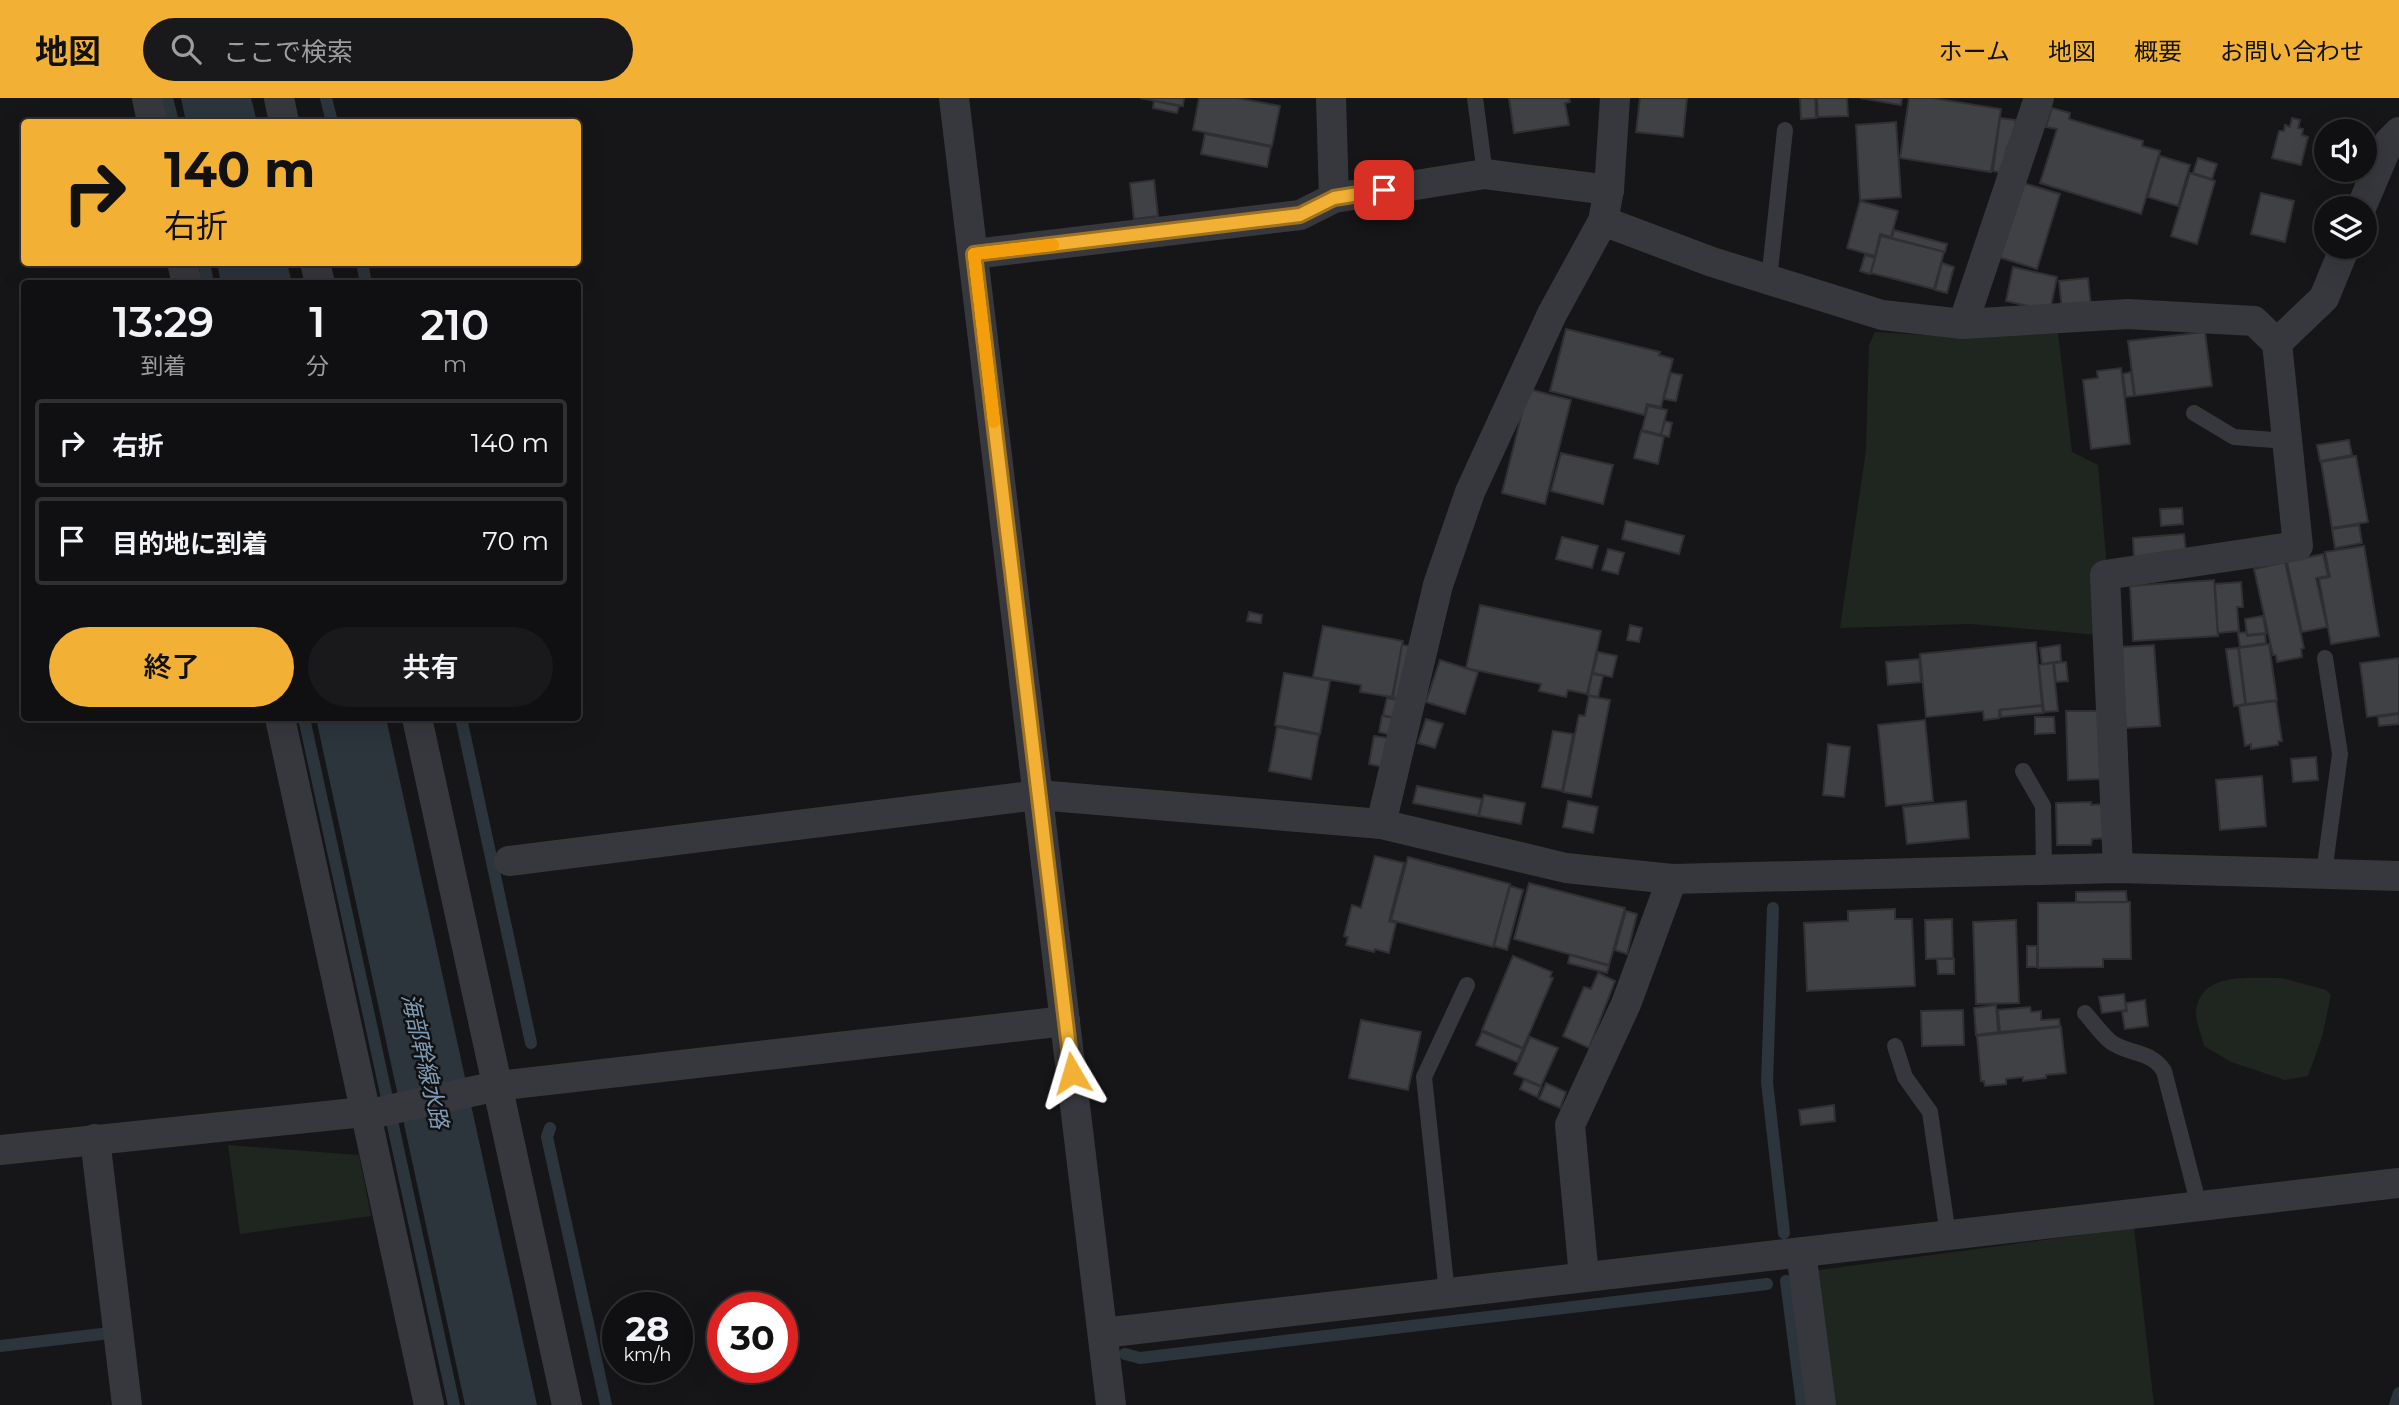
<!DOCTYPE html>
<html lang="ja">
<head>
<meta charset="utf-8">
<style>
	:root { --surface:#101012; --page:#19191b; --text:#f1f3f6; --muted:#9c9d9f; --line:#303032; --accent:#f2b134 }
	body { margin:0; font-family:Montserrat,"Noto Sans JP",sans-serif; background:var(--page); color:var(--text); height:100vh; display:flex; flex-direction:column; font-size:26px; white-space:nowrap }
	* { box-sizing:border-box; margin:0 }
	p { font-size:23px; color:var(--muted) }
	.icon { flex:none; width:38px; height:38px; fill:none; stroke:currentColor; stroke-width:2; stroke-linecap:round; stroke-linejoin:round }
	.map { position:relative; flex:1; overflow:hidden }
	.details { position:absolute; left:21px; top:182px; width:560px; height:441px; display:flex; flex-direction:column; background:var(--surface); border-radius:7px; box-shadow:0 7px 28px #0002,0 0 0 2px var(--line) }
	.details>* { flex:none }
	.guide { position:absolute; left:21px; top:21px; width:560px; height:147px; border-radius:7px; box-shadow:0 7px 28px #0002,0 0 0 2px var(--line); background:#f2b134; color:#111; overflow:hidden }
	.controls { position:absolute; left:2314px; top:21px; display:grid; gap:14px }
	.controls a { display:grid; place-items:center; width:63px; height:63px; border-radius:50%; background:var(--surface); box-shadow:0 7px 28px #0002,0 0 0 2px var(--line); font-size:35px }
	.speed { position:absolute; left:602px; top:1194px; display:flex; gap:14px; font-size:35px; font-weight:700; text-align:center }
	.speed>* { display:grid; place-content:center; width:91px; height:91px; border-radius:50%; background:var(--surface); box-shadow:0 7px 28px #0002,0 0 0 2px var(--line); line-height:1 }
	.speed small { font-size:18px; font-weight:400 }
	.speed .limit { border:10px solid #d22; background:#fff; color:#111 }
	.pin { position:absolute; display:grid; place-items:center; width:60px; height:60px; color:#fff; margin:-30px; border-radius:14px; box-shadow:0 4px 10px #0006 }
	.me { position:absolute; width:77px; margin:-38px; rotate:353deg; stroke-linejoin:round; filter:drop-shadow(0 0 5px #0008) }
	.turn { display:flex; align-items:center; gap:24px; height:147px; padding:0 28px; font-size:32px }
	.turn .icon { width:91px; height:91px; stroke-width:2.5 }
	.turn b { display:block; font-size:49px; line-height:60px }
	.eta { display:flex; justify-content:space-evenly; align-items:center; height:119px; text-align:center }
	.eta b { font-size:42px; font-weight:600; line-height:49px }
	.cta { display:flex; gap:14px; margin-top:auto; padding:14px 28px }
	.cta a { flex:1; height:80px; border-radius:42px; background:var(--accent); color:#111; font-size:28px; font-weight:600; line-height:80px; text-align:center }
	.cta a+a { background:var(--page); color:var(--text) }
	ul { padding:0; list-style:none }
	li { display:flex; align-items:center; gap:21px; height:88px; margin:0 14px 10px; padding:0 14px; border:4px solid var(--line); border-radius:7px }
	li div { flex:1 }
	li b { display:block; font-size:26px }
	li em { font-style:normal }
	header { display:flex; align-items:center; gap:42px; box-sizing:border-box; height:98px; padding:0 35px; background:var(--accent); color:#111 }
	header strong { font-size:33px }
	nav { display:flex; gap:38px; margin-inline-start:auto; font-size:24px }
	.search { width:490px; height:63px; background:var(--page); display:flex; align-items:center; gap:18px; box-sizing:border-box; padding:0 24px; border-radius:38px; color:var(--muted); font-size:26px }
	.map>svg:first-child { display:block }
	.green { fill:#1e261f }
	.water { fill:#2c353c }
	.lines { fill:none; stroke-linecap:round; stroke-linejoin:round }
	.stream { stroke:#2c353c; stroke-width:12 }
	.building { fill:#404145; stroke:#303034; stroke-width:2 }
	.lane { stroke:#37383d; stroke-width:16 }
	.street { stroke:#37383d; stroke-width:30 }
	.route-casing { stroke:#9d7322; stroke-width:18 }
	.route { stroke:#f2b134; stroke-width:12 }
	.slow { stroke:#f59e0b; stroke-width:12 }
	.labels { text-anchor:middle; stroke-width:5; stroke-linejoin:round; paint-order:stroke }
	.water-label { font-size:23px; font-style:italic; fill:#7f9bb3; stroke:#111113 }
</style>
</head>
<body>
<header>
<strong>地図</strong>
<div class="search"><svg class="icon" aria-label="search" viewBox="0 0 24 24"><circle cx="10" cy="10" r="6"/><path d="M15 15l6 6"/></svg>ここで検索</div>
<nav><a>ホーム</a><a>地図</a><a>概要</a><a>お問い合わせ</a></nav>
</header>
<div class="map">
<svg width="2399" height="1307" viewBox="0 0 2399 1307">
	<rect width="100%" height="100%" fill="#161618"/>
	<g class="green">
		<polygon points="1875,234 1972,240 2058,235 2072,354 2098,367 2107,470 2099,537 1970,526 1840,530 1866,352 1869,247"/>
		<path d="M2282,880L2326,892L2331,897L2322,939L2308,978L2285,982L2231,964L2204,948C2202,938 2196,925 2196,915C2199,872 2252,881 2282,880Z"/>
		<polygon points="228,1047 359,1057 371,1118 240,1136"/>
		<polygon points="2134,1130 2154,1307 1829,1307 1812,1173"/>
	</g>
	<g class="water">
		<polygon points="181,0 251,0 257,24 186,24"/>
		<polygon points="217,165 287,165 292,185 221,185"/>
		<polygon points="316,620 386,620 537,1307 465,1307"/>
	</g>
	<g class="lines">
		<g class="stream">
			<polyline points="167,0 173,24"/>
			<polyline points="326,0 332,24"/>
			<polyline points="204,164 208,186"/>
			<polyline points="362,164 366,186"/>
			<polyline points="304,620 454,1307"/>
			<polyline points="461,620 531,945"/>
			<polyline points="1773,810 1767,984 1784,1135"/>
			<polyline points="550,1030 547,1039 606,1307"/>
			<polyline points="1786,1183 1802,1307"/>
			<polyline points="0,1248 102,1236"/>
			<polyline points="1125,1256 1140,1260 1767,1186"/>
			<polyline points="2395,1307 2399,1295"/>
		</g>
	</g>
	<g class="building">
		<polygon points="1140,0 1184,0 1183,8"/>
		<polygon points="1199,0 1237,0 1280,8 1272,48 1193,32"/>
		<polygon points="1509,0 1569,0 1570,4 1565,5 1569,27 1514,35"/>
		<polygon points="1640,0 1687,0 1683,39 1636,34"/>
		<polygon points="1800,0 1815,0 1816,20 1801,21"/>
		<polygon points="1817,0 1847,0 1848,18 1818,19"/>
		<polygon points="1860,0 1902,0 1901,7"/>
		<polygon points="1909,0 1932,0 2001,11 1991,74 1900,60"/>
		<polygon points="1154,3 1179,8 1177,15 1153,10"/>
		<polygon points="2052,10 2070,15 2069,21 2143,43 2142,48 2160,53 2141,116 2040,85 2057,31 2046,29"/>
		<polygon points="2000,20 2016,22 2012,50 2007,49 2003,75 1993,73"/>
		<polygon points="2292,20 2300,22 2298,30 2303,31 2302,37 2308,39 2301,67 2272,60 2279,33 2284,33 2285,27 2290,29"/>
		<polygon points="1896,24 1901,99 1860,102 1856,27"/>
		<polygon points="1205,36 1271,49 1267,69 1201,56"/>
		<polygon points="2160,58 2190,67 2178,108 2148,99"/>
		<polygon points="2198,60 2217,66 2212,81 2193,75"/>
		<polygon points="2190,75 2215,83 2197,146 2171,138"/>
		<polygon points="1154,82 1158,118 1134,121 1130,85"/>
		<polygon points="2020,84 2060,96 2037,171 1998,159"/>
		<polygon points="2261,95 2294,103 2285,144 2251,136"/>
		<polygon points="1860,103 1898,113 1891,139 1880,136 1875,158 1847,150"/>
		<polygon points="1894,132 1947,146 1945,154 1892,140"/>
		<polygon points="1881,138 1944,154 1934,191 1871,175"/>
		<polygon points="1865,157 1875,160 1870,176 1860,173"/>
		<polygon points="1942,165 1954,169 1947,195 1935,192"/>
		<polygon points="2013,169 2057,179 2050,213 2006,203"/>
		<polygon points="2088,180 2091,209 2062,212 2059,183"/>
		<polygon points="1566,231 1660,254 1659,257 1673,261 1661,309 1647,306 1644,317 1550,293"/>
		<polygon points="2205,234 2212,288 2135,298 2128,243"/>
		<polygon points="2121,270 2130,346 2091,351 2083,282 2098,280 2097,273"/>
		<polygon points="2131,274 2134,298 2126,299 2123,276"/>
		<polygon points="1671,275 1682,277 1676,303 1664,301"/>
		<polygon points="1528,291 1571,302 1545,406 1502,395"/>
		<polygon points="1648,308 1667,312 1661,337 1642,332"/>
		<polygon points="1665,323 1672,325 1669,339 1661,337"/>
		<polygon points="1641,333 1664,339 1658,366 1634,360"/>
		<polygon points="2349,342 2352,357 2320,363 2317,347"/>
		<polygon points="1561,355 1613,367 1603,406 1551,393"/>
		<polygon points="2356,358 2368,424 2332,430 2321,364"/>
		<polygon points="2182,410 2183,426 2161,428 2160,411"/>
		<polygon points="1626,423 1684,438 1679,456 1622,441"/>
		<polygon points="2359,427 2362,445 2335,450 2332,431"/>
		<polygon points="2184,436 2186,455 2134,459 2133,440"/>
		<polygon points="1562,439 1598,448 1592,470 1556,461"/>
		<polygon points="2364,448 2379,538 2331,546 2319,481 2330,479 2325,454"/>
		<polygon points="1608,451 1624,455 1618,476 1602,472"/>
		<polygon points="2323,456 2328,478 2316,480 2327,529 2302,534 2287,464"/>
		<polygon points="2285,464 2304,550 2301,551 2302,559 2277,564 2276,557 2273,557 2254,471"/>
		<polygon points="2214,482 2218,538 2133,543 2130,488"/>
		<polygon points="2241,484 2243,509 2237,509 2239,533 2218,535 2215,486"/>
		<polygon points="1480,507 1601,533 1587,596 1568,592 1566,599 1539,593 1541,586 1466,570"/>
		<polygon points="1249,514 1262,517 1261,525 1247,523"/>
		<polygon points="2263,518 2266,535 2247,537 2245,521"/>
		<polygon points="1630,527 1642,530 1639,544 1627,542"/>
		<polygon points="1323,528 1403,543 1392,599 1360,594 1361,587 1313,579"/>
		<polygon points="2246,534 2247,538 2265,536 2266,545 2240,549 2238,535"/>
		<polygon points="2036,544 2042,607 1999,612 1999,620 1984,622 1983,613 1926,619 1920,556"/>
		<polygon points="2269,546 2277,602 2246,606 2239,550"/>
		<polygon points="1402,547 1411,548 1401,601 1393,600"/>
		<polygon points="2060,547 2061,563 2042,566 2040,550"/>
		<polygon points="2154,547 2160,628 2126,630 2120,549"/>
		<polygon points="2238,550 2245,606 2234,608 2226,551"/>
		<polygon points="1598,554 1617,558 1612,579 1593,575"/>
		<polygon points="2399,560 2399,615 2367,619 2360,565"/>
		<polygon points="1919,561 1921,584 1888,587 1886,564"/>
		<polygon points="1440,562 1478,574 1465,616 1426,604"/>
		<polygon points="2066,564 2068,583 2056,584 2054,565"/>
		<polygon points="2053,565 2058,613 2044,614 2039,567"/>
		<polygon points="1284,575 1330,583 1320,636 1275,627"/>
		<polygon points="1592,576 1603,578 1598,599 1588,597"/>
		<polygon points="1589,598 1610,602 1591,699 1563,694 1579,617 1585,618"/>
		<polygon points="1387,600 1398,602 1395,620 1383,617"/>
		<polygon points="2276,603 2282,643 2278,643 2278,647 2251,651 2251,646 2245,648 2239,608"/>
		<polygon points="2042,608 2043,615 2001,619 2000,612"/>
		<polygon points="2066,613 2100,613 2101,681 2068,682"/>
		<polygon points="2399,616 2399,626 2379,628 2378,619"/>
		<polygon points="1382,618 1395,620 1391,637 1379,634"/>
		<polygon points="2035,619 2054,619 2055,635 2035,636"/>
		<polygon points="1426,621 1443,626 1435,650 1418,645"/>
		<polygon points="1925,622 1933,703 1886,708 1878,627"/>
		<polygon points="1277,629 1319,637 1311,681 1269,673"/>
		<polygon points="1553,633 1573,636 1562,693 1542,689"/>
		<polygon points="1374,638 1388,640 1383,669 1369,666"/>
		<polygon points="1828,646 1850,649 1844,699 1823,697"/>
		<polygon points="2316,659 2318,682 2293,684 2291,661"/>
		<polygon points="2262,678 2266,728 2220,732 2216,682"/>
		<polygon points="1417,688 1482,701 1478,718 1413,705"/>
		<polygon points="1484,697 1525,705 1521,726 1479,718"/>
		<polygon points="1568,703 1598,709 1593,735 1563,729"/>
		<polygon points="1966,703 1969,740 1907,746 1903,709"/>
		<polygon points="2091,704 2091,707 2105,706 2106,740 2092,741 2091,747 2057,747 2056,705"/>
		<polygon points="1375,758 1404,765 1389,823 1396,825 1389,855 1375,851 1374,854 1346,847 1348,839 1344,838 1352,807 1361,810"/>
		<polygon points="1408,759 1510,786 1493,849 1391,822"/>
		<polygon points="1529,785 1625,810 1609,867 1514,841"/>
		<polygon points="1510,788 1523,792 1507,852 1494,848"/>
		<polygon points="2126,793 2127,804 2076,804 2076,794"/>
		<polygon points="2130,804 2131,861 2103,861 2103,869 2038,870 2038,805"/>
		<polygon points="1895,811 1895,821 1912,821 1915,888 1807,893 1804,825 1848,823 1848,813"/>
		<polygon points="1626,813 1637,816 1627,856 1615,852"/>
		<polygon points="1952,821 1953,860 1926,861 1925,822"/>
		<polygon points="2016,822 2019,905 1976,906 1973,824"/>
		<rect x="2027" y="848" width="10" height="21"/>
		<polygon points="1570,857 1609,868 1607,875 1568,865"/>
		<polygon points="1513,858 1552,874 1550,879 1553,880 1523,950 1482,932"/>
		<polygon points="1937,861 1954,861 1954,876 1938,876"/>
		<polygon points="1598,875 1615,883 1589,950 1563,938 1584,889 1591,891"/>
		<polygon points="2124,896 2126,912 2102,915 2099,899"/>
		<polygon points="2145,902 2148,928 2125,931 2122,914 2127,913 2126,905"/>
		<polygon points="1996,907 1998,934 1976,937 1974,910"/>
		<polygon points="2030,909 2031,914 2041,913 2041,922 2059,921 2060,928 2000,934 1998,912"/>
		<polygon points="1963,912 1964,947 1922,948 1921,913"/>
		<polygon points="1361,922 1421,934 1408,992 1349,980"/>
		<polygon points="2061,929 2066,975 2046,977 2046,980 2023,983 2023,979 2006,981 2006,986 1985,988 1984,983 1981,983 1977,938"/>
		<polygon points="1482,934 1523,951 1517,964 1476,947"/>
		<polygon points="1530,939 1558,950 1541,988 1514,976"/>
		<polygon points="1524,982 1541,989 1537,999 1520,991"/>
		<polygon points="1546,985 1566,994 1560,1010 1539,1001"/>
		<polygon points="1834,1007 1835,1023 1801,1027 1799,1012"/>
	</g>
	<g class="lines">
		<g class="lane">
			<polyline points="1475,0 1485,76"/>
			<polyline points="1769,182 1785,32"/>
			<polyline points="2194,315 2234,339 2287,343"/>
			<polyline points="2023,673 2043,708 2044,772"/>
			<polyline points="2324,775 2340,656 2325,560"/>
			<path d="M2085,915C2093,924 2102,937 2111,944C2129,957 2151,952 2164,973L2199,1108"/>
			<polyline points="1895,948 1905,979 1930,1014 1948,1137"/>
			<polyline points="1447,1195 1424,979 1467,887"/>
		</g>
		<g class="street">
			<polyline points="147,0 152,24"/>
			<polyline points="279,0 284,24"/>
			<polyline points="954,0 1111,1307"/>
			<polyline points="1331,0 1334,100"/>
			<polyline points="2361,110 2389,44 2399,34"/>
			<polyline points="1603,123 1712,164 1882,217 1963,226 2128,216 2254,223 2277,245 2298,448 2105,477 2118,770"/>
			<polyline points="974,156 1300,117 1334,100 1485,76 1609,92"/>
			<polyline points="182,164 187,186"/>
			<polyline points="315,164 320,186"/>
			<polyline points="1963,226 2039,0"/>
			<polyline points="2277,245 2324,200 2345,149"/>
			<polyline points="280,620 429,1307"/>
			<polyline points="417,620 567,1307"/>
			<polyline points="1381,726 1438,487 1470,394 1552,216 1603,123 1609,92 1615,0"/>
			<polyline points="509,763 1038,697 1381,726 1566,770 1672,781 2118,770 2399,778"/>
			<polyline points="95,1041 127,1307"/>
			<polyline points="0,1052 364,1014 375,1015 497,988 1065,923"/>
			<polyline points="1801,1154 1821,1307"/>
			<polyline points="1584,1179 1570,1027 1626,906 1672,781"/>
			<polyline points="1103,1235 2399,1085"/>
		</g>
	</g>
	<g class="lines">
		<g class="route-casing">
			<polyline id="route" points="1072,975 974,156 1300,117 1334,100 1384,92"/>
		</g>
		<use href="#route" class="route"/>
		<polyline class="slow" points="994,324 974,156 1053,147"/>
	</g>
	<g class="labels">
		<g class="water-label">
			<text transform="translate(425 963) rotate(77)" y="8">海部幹線水路</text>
		</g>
	</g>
</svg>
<div class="controls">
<a><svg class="icon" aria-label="sound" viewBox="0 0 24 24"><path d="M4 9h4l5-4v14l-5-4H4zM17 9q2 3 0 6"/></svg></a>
<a><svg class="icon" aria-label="layers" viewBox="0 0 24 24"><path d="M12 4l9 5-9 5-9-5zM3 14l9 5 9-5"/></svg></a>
</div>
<div class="speed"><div>28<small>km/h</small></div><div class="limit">30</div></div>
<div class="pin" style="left:1384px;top:92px;background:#d93025"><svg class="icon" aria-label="arrive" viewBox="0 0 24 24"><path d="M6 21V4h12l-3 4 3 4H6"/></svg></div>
<svg class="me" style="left:1072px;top:975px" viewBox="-20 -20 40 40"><path d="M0-17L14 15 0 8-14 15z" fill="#f2b134" stroke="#fff" stroke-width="4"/></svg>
<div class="guide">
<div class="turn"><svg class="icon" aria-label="right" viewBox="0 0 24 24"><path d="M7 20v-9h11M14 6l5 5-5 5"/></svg><div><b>140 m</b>右折</div></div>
</div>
<section class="details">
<div class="eta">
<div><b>13:29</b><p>到着</p></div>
<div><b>1</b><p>分</p></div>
<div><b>210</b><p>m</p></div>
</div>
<ul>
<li><svg class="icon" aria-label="right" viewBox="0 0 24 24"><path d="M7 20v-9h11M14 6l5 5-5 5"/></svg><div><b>右折</b></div><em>140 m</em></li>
<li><svg class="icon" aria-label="arrive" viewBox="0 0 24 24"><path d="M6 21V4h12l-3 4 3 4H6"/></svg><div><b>目的地に到着</b></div><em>70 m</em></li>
</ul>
<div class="cta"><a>終了</a><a>共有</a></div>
</section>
</div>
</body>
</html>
